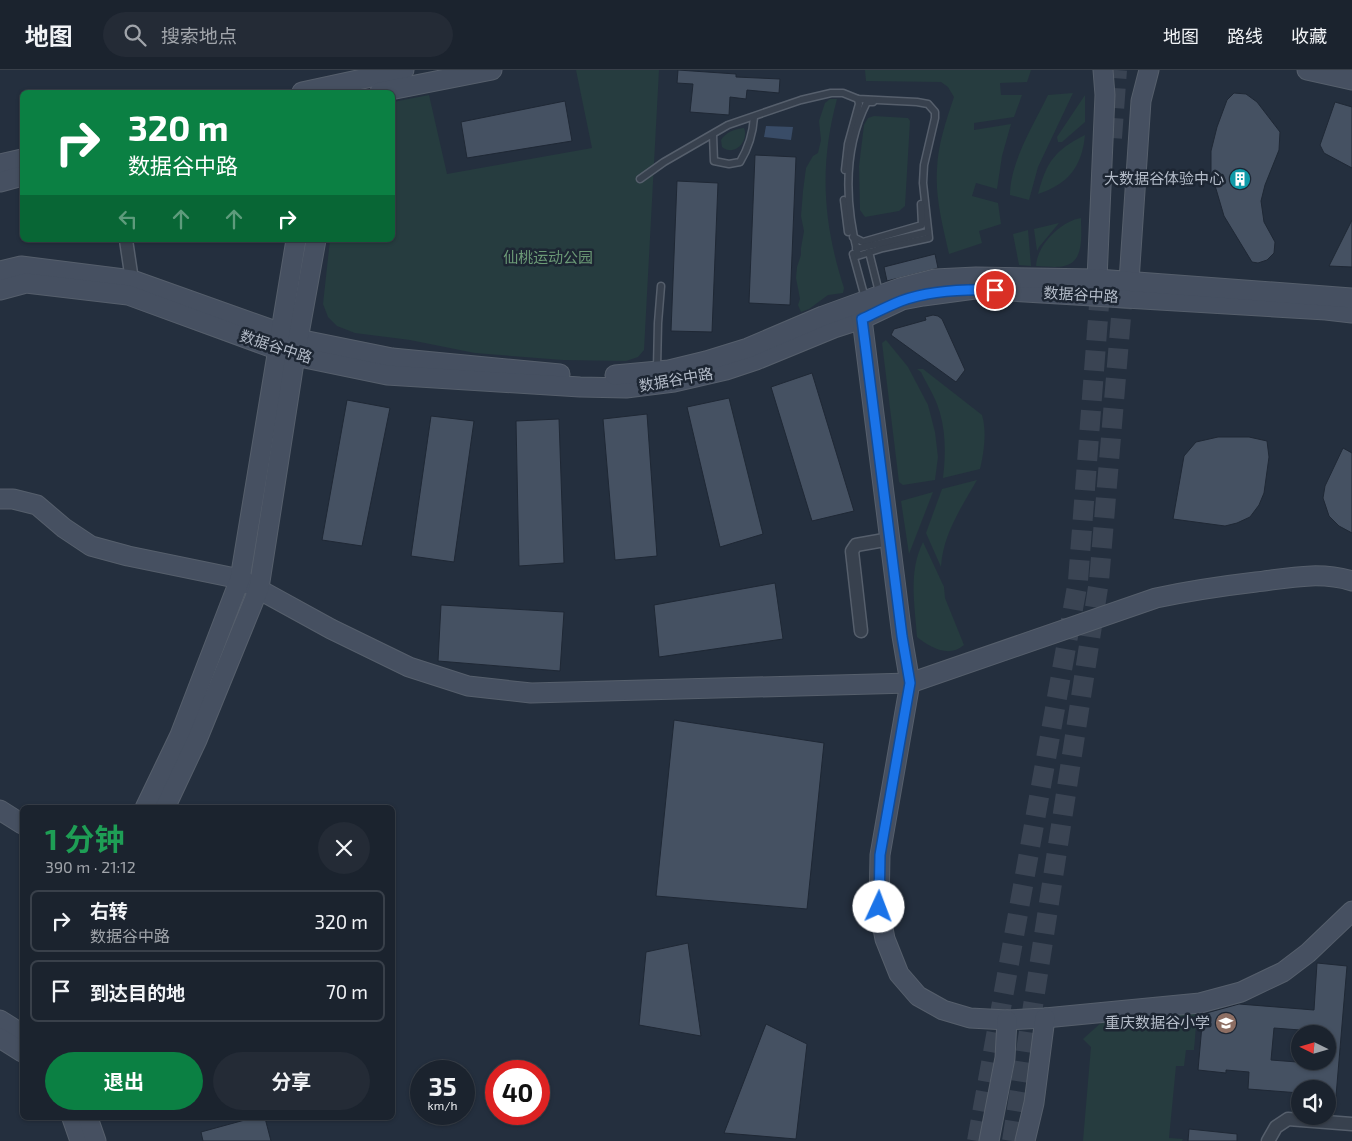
<!DOCTYPE html>
<html lang="zh">
<head>
<meta charset="utf-8">
<style>
	:root { --surface:#1b232e; --page:#242b36; --text:#f1f3f6; --muted:#a0a4aa; --line:#39404a; --accent:#0b8043 }
	body { margin:0; font-family:"Exo 2","Noto Sans SC",sans-serif; background:var(--page); color:var(--text); height:100vh; display:flex; flex-direction:column; font-size:19px; white-space:nowrap }
	* { box-sizing:border-box; margin:0 }
	p { font-size:16px; color:var(--muted) }
	.icon { flex:none; width:28px; height:28px; fill:none; stroke:currentColor; stroke-width:2; stroke-linecap:round; stroke-linejoin:round }
	.map { position:relative; flex:1; overflow:hidden }
	.sheet { position:absolute; left:20px; top:735px; width:375px; height:315px; display:flex; flex-direction:column; background:var(--surface); border-radius:8px; box-shadow:0 1px 4px #0004,0 0 0 1px var(--line) }
	.sheet>* { flex:none }
	.top-card { position:absolute; left:20px; top:20px; width:375px; height:152px; border-radius:8px; box-shadow:0 1px 4px #0004,0 0 0 1px var(--line); background:#0b8043; color:#fff; overflow:hidden }
	.needle { width:32px; rotate:275deg }
	.fabs { position:absolute; left:1291px; top:955px; display:grid; gap:10px }
	.fabs a { display:grid; place-items:center; width:45px; height:45px; border-radius:50%; background:var(--surface); box-shadow:0 1px 4px #0004,0 0 0 1px var(--line); font-size:25px }
	.speed { position:absolute; left:410px; top:990px; display:flex; gap:10px; font-size:25px; font-weight:700; text-align:center }
	.speed>* { display:grid; place-content:center; width:65px; height:65px; border-radius:50%; background:var(--surface); box-shadow:0 1px 4px #0004,0 0 0 1px var(--line); line-height:1 }
	.speed small { font-size:12px; font-weight:400 }
	.speed .limit { border:8px solid #d22; background:#fff; color:#111 }
	.pin { position:absolute; display:grid; place-items:center; width:42px; height:42px; color:#fff; margin:-21px; border:2px solid #fff; border-radius:50%; box-shadow:0 1px 5px #0007 }
	.me { position:absolute; width:55px; margin:-28px; rotate:2deg; stroke-linejoin:round; filter:drop-shadow(0 0 4px #0008) }
	.turn { display:flex; align-items:center; gap:18px; height:105px; padding:0 25px; font-size:22px }
	.turn .icon { width:65px; height:65px; stroke-width:2.5 }
	.turn b { display:block; font-size:35px; line-height:42px }
	.lanes { display:flex; align-items:center; height:48px; padding:0 25px; background:#0003; justify-content:center; gap:25px; direction:ltr }
	.lanes .off { opacity:.35 }
	.round { display:grid; place-items:center; flex:none; width:52px; height:52px; border-radius:26px; background:var(--page) }
	.overview { display:flex; align-items:center; justify-content:space-between; height:85px; padding:0 25px }
	h1 { font-size:30px; font-weight:700; line-height:38px; color:#1e9e55 }
	.cta { display:flex; gap:10px; margin-top:auto; padding:10px 25px }
	.cta a { flex:1; height:58px; border-radius:30px; background:var(--accent); color:#fff; font-size:20px; font-weight:700; line-height:58px; text-align:center }
	.cta a+a { background:var(--page); color:var(--text) }
	ul { padding:0; list-style:none }
	li { display:flex; align-items:center; gap:15px; height:62px; margin:0 10px 8px; padding:0 15px; border:2px solid var(--line); border-radius:8px }
	li div { flex:1 }
	li b { display:block; font-size:19px }
	li em { font-style:normal }
	header { display:flex; align-items:center; gap:30px; box-sizing:border-box; height:70px; padding:0 25px; background:var(--surface); border-bottom:1px solid var(--line) }
	header strong { font-size:24px }
	nav { display:flex; gap:28px; margin-inline-start:auto; font-size:18px }
	.search { width:350px; height:45px; background:var(--page); display:flex; align-items:center; gap:12px; box-sizing:border-box; padding:0 18px; border-radius:28px; color:var(--muted); font-size:19px }
	.map>svg:first-child { display:block }
	.green { fill:#263c3f }
	.water { fill:#394c67 }
	.building { fill:#455162; stroke:#1f2835; fill-rule:evenodd }
	.lines { fill:none; stroke-linecap:round; stroke-linejoin:round }
	.primary-tunnel { stroke:#3a4453; stroke-width:20; stroke-dasharray:20 10; stroke-linecap:butt }
	.lane-casing { stroke:#565f6c; stroke-width:9 }
	.street-casing { stroke:#565f6c; stroke-width:15 }
	.secondary-casing { stroke:#565f6c; stroke-width:21 }
	.lane { stroke:#38414e; stroke-width:6 }
	.street { stroke:#38414e; stroke-width:12 }
	.secondary { stroke:#465061; stroke-width:19 }
	.route-casing { stroke:#114b97; stroke-width:12 }
	.route { stroke:#1a73e8; stroke-width:9 }
	.labels { text-anchor:middle; stroke-width:5; stroke-linejoin:round; paint-order:stroke }
	.poi-label { font-size:15px; fill:#b4bcc9; stroke:#1d2633; text-anchor:end }
	.park-label { font-size:15px; fill:#6b9a76; stroke:#1d2633 }
	.street-label { font-size:15px; fill:#b4bcc9; stroke:#1d2633 }
</style>
</head>
<body>
<header>
<strong>地图</strong>
<div class="search"><svg class="icon" aria-label="search" viewBox="0 0 24 24"><circle cx="10" cy="10" r="6"/><path d="M15 15l6 6"/></svg>搜索地点</div>
<nav><a>地图</a><a>路线</a><a>收藏</a></nav>
</header>
<div class="map">
<svg width="1352" height="1071" viewBox="0 0 1352 1071">
	<rect width="100%" height="100%" fill="#242f3e"/>
	<g class="green">
		<polygon points="576,0 659,0 644,280 638,287 626,291 563,290 475,283 410,270 355,263 337,256 328,247 323,234 330,170 392,170 393,32 429,25 447,104 592,78"/>
		<path d="M865,0H1031L1027,12L1000,13L1001,25H1022L1014,47L974,53V60L1011,54L1002,86L997,119L976,113L972,126L998,133L1001,154L979,161L982,173L949,184C943,157 935,128 937,99C938,74 946,51 954,27L948,17L941,12L866,11Z"/>
		<path d="M1073,23L1038,97L1029,130L1010,125C1010,92 1034,54 1048,25Z"/>
		<polygon points="1085,25 1085,52 1062,72 1058,72 1057,67"/>
		<path d="M830,29H837C819,96 823,153 844,218L843,223L828,225L809,239L801,242L798,235L800,229L796,208L797,197L801,185V178L804,161L801,146L803,121L806,98L813,86L818,83L821,70L819,51L825,33Z"/>
		<polygon points="874,46 908,48 910,51 905,136 899,141 865,147 860,140 859,96 864,55 868,48"/>
		<path d="M744,58C749,71 735,87 722,77L721,70C726,62 734,59 744,58Z"/>
		<path d="M1085,65C1082,97 1068,114 1038,124C1046,92 1055,80 1085,65Z"/>
		<path d="M1081,148C1081,164 1085,192 1064,196C1056,198 1045,196 1036,196C1037,175 1061,151 1081,148Z"/>
		<polygon points="1059,153 1039,177 1037,181 1034,159"/>
		<polygon points="1028,160 1031,196 1019,195 1013,164"/>
		<polygon points="886,270 908,297 928,335 935,362 938,387 935,410 903,415 899,412 882,273"/>
		<path d="M917,299H923L982,345C987,361 984,383 980,399L943,408C946,384 946,357 937,334C933,323 926,313 921,302Z"/>
		<path d="M977,410C961,438 943,464 941,497L926,463L942,419Z"/>
		<polygon points="933,422 909,484 901,431"/>
		<path d="M923,472L944,517L945,528L964,575C949,588 931,578 917,567C915,535 908,502 923,472Z"/>
		<polygon points="1134,939 1197,944 1194,980 1186,980 1184,996 1176,996 1169,1068 1183,1069 1182,1071 1083,1071 1091,977 1083,969 1112,943"/>
	</g>
	<polygon class="water" points="766,56 793,57 791,70 764,67"/>
	<g class="building">
		<polygon points="678,0 736,4 736,7 780,9 779,23 747,20 746,29 730,27 729,45 690,42 693,14 677,13"/>
		<polygon points="1234,23 1246,24 1257,32 1280,62 1279,80 1265,115 1261,131 1264,152 1275,172 1274,183 1267,190 1258,193 1252,192 1224,146 1211,102 1211,81 1217,57 1227,30"/>
		<polygon points="565,31 572,71 467,88 461,52"/>
		<polygon points="1335,32 1352,37 1352,98 1324,83 1320,75"/>
		<polygon points="755,85 796,87 790,235 749,233"/>
		<polygon points="677,111 718,113 712,262 671,261"/>
		<polygon points="1352,150 1352,197 1329,196"/>
		<polygon points="935,184 938,198 887,211 884,197"/>
		<polygon points="933,245 938,246 942,249 965,300 956,312 891,265 894,259 926,250 925,247"/>
		<polygon points="812,303 854,441 812,451 771,317"/>
		<polygon points="729,328 763,464 720,477 687,337"/>
		<polygon points="347,330 390,338 362,476 322,470"/>
		<polygon points="647,344 657,486 615,490 603,349"/>
		<polygon points="431,346 474,351 454,492 411,486"/>
		<polygon points="559,349 564,493 519,496 516,351"/>
		<polygon points="1218,367 1249,367 1267,371 1269,387 1264,423 1259,435 1250,447 1237,453 1225,456 1173,449 1184,386 1196,372"/>
		<polygon points="1343,378 1352,383 1352,463 1339,456 1329,446 1323,428 1325,416"/>
		<polygon points="775,513 783,569 659,587 654,535"/>
		<polygon points="441,535 564,542 560,601 438,591"/>
		<polygon points="674,650 824,673 807,839 656,826"/>
		<polygon points="688,873 701,966 639,955 646,882"/>
		<path d="M1317,893L1347,896L1336,1026H1328V1019H1300V1023L1248,1019L1249,1002L1226,1000V1003L1198,1000L1203,944L1239,934L1314,940ZM1274,958L1313,961L1312,964H1328V991H1310V993L1271,990Z"/>
		<polygon points="766,954 807,974 796,1069 724,1063"/>
		<polygon points="252,1048 265,1048 271,1071 203,1071 201,1062"/>
		<polygon points="1189,1059 1237,1064 1237,1071 1188,1071"/>
	</g>
	<g class="lines">
		<g class="primary-tunnel">
			<polyline points="1112,68 1117,0"/>
			<polyline points="977,1071 1078,511 1101,209"/>
			<polyline points="1012,1071 1099,511 1124,211"/>
		</g>
		<g class="lane-casing">
			<g id="lane">
				<path d="M713,65L714,91L729,94L740,92C749,77 753,64 754,47"/>
				<polyline points="845,100 848,74 859,34 858,29"/>
				<polyline points="640,109 664,92 728,55 801,30 831,23 843,23 858,29 917,32 928,34 935,42 935,48 924,95 923,113 929,168 883,178 854,187"/>
				<polyline points="844,130 848,162"/>
				<polyline points="853,167 863,172 922,155 921,134"/>
				<polyline points="856,179 928,162"/>
				<polyline points="869,182 879,222"/>
				<polyline points="853,184 865,228"/>
				<path d="M858,185C845,134 842,81 867,32H873"/>
				<polyline points="657,298 658,253 661,216"/>
			</g>
		</g>
		<g class="street-casing">
			<g id="street">
				<polyline points="126,170 132,210"/>
				<polyline points="861,561 852,481 856,475 890,469"/>
				<polyline points="1268,1071 1276,1057 1288,1049 1352,1054"/>
			</g>
		</g>
		<g class="secondary-casing">
			<g id="secondary">
				<polyline points="1307,0 1352,10"/>
				<polyline points="302,22 404,0"/>
				<polyline points="380,22 492,0"/>
				<polyline points="0,94 22,89"/>
				<polyline points="0,112 22,106"/>
				<polyline points="0,201 21,196 132,210 298,269 392,288 560,304"/>
				<polyline points="1097,209 1105,25 1103,0"/>
				<polyline points="1129,211 1141,31 1149,0"/>
				<polyline points="0,220 26,213 128,225 295,286 387,305 580,317 626,318 674,312 726,300 756,290 834,258 862,249 902,230 923,226 975,219 1326,240 1352,243"/>
				<polyline points="858,238 862,249 902,566 910,613 880,785 879,837 885,869 899,904 918,926 943,940 970,948 1007,950 1045,948 1200,933 1241,922 1283,902 1308,883 1352,841"/>
				<polyline points="615,305 669,300 706,291 748,278 823,246 900,218 935,209 976,207 1097,209 1352,228"/>
				<path d="M0,429H13L37,435L64,458L91,476L128,486L240,509L331,559L409,597L468,616L531,623L910,613L1156,528C1189,521 1222,516 1256,512C1288,508 1320,501 1352,511"/>
				<polyline points="145,738 180,665 240,509 296,170"/>
				<polyline points="165,738 197,670 259,518 295,286 316,170"/>
				<polyline points="0,740 22,754"/>
				<polyline points="0,950 22,964"/>
				<polyline points="0,968 22,982"/>
				<polyline points="72,1048 80,1071"/>
				<polyline points="88,1048 96,1071"/>
				<polyline points="989,1071 1005,988 1007,950"/>
				<polyline points="1025,1071 1034,1033 1045,948"/>
			</g>
		</g>
		<use href="#lane" class="lane"/>
		<use href="#street" class="street"/>
		<use href="#secondary" class="secondary"/>
	</g>
	<g class="lines">
		<g class="route-casing">
			<path id="route" d="M879,837L880,785L910,613L902,566L862,249C875,243 888,236 901,231C928,221 966,219 995,220"/>
		</g>
		<use href="#route" class="route"/>
	</g>
	<defs>
		<g id="building-disc" transform="scale(1.125)"><circle r="9.5" fill="#0f9aa8" stroke="#1d2633"/><path d="M-4-6H4V6H1V3H-1V6H-4ZM-2.5-4.3h1.7v1.8h-1.7ZM.8-4.3h1.7v1.8H.8ZM-2.5-1h1.7V.8h-1.7ZM.8-1h1.7V.8H.8Z" fill="#fff"/></g>
		<g id="school-disc" transform="scale(1.125)"><circle r="9.5" fill="#8d6e63" stroke="#1d2633"/><path d="M0-5L7-2L0 1L-7-2ZM-4 1L0 2.5L4 1V4Q0 6-4 4Z" fill="#fff"/></g>
	</defs>
	<g fill-rule="evenodd">
		<use href="#building-disc" x="1240" y="109"/>
		<use href="#school-disc" x="1226" y="953"/>
	</g>
	<g class="labels">
		<g class="poi-label">
			<text x="1224" y="114">大数据谷体验中心</text>
			<text x="1210" y="958">重庆数据谷小学</text>
		</g>
		<g class="park-label">
			<text x="548" y="193">仙桃运动公园</text>
		</g>
		<g class="street-label">
			<text transform="translate(1081 225) rotate(3)" y="5">数据谷中路</text>
			<text transform="translate(276 277) rotate(18)" y="5">数据谷中路</text>
			<text transform="translate(676 310) rotate(-10)" y="5">数据谷中路</text>
		</g>
	</g>
</svg>
<div class="fabs">
<a><svg class="needle" viewBox="-14 -14 28 28"><path d="M0-13l5 13h-10z" fill="#e53935"/><path d="M0 13l5-13h-10z" fill="#a0a4aa"/></svg></a>
<a><svg class="icon" aria-label="sound" viewBox="0 0 24 24"><path d="M4 9h4l5-4v14l-5-4H4zM17 9q2 3 0 6"/></svg></a>
</div>
<div class="speed"><div>35<small>km/h</small></div><div class="limit">40</div></div>
<div class="pin" style="left:995px;top:220px;background:#d93025"><svg class="icon" aria-label="arrive" viewBox="0 0 24 24"><path d="M6 21V4h12l-3 4 3 4H6"/></svg></div>
<svg class="me" style="left:879px;top:837px" viewBox="-20 -20 40 40"><circle r="19" fill="#fff"/><path d="M0-13L10 11 0 6-10 11z" fill="#1a73e8"/></svg>
<div class="top-card">
<div class="turn"><svg class="icon" aria-label="right" viewBox="0 0 24 24"><path d="M7 20v-9h11M14 6l5 5-5 5"/></svg><div><b>320 m</b>数据谷中路</div></div>
<div class="lanes"><svg class="icon off" aria-label="left" viewBox="0 0 24 24"><path d="M17 20v-9H6M10 6l-5 5 5 5"/></svg><svg class="icon off" aria-label="ahead" viewBox="0 0 24 24"><path d="M12 20V5M6 11l6-6 6 6"/></svg><svg class="icon off" aria-label="ahead" viewBox="0 0 24 24"><path d="M12 20V5M6 11l6-6 6 6"/></svg><svg class="icon" aria-label="right" viewBox="0 0 24 24"><path d="M7 20v-9h11M14 6l5 5-5 5"/></svg></div>
</div>
<section class="sheet">
<div class="overview"><div><h1>1 分钟</h1><p>390 m · 21:12</p></div><a class="round"><svg class="icon" aria-label="close" viewBox="0 0 24 24"><path d="M6 6l12 12M18 6L6 18"/></svg></a></div>
<ul>
<li><svg class="icon" aria-label="right" viewBox="0 0 24 24"><path d="M7 20v-9h11M14 6l5 5-5 5"/></svg><div><b>右转</b><p>数据谷中路</p></div><em>320 m</em></li>
<li><svg class="icon" aria-label="arrive" viewBox="0 0 24 24"><path d="M6 21V4h12l-3 4 3 4H6"/></svg><div><b>到达目的地</b></div><em>70 m</em></li>
</ul>
<div class="cta"><a>退出</a><a>分享</a></div>
</section>
</div>
</body>
</html>
